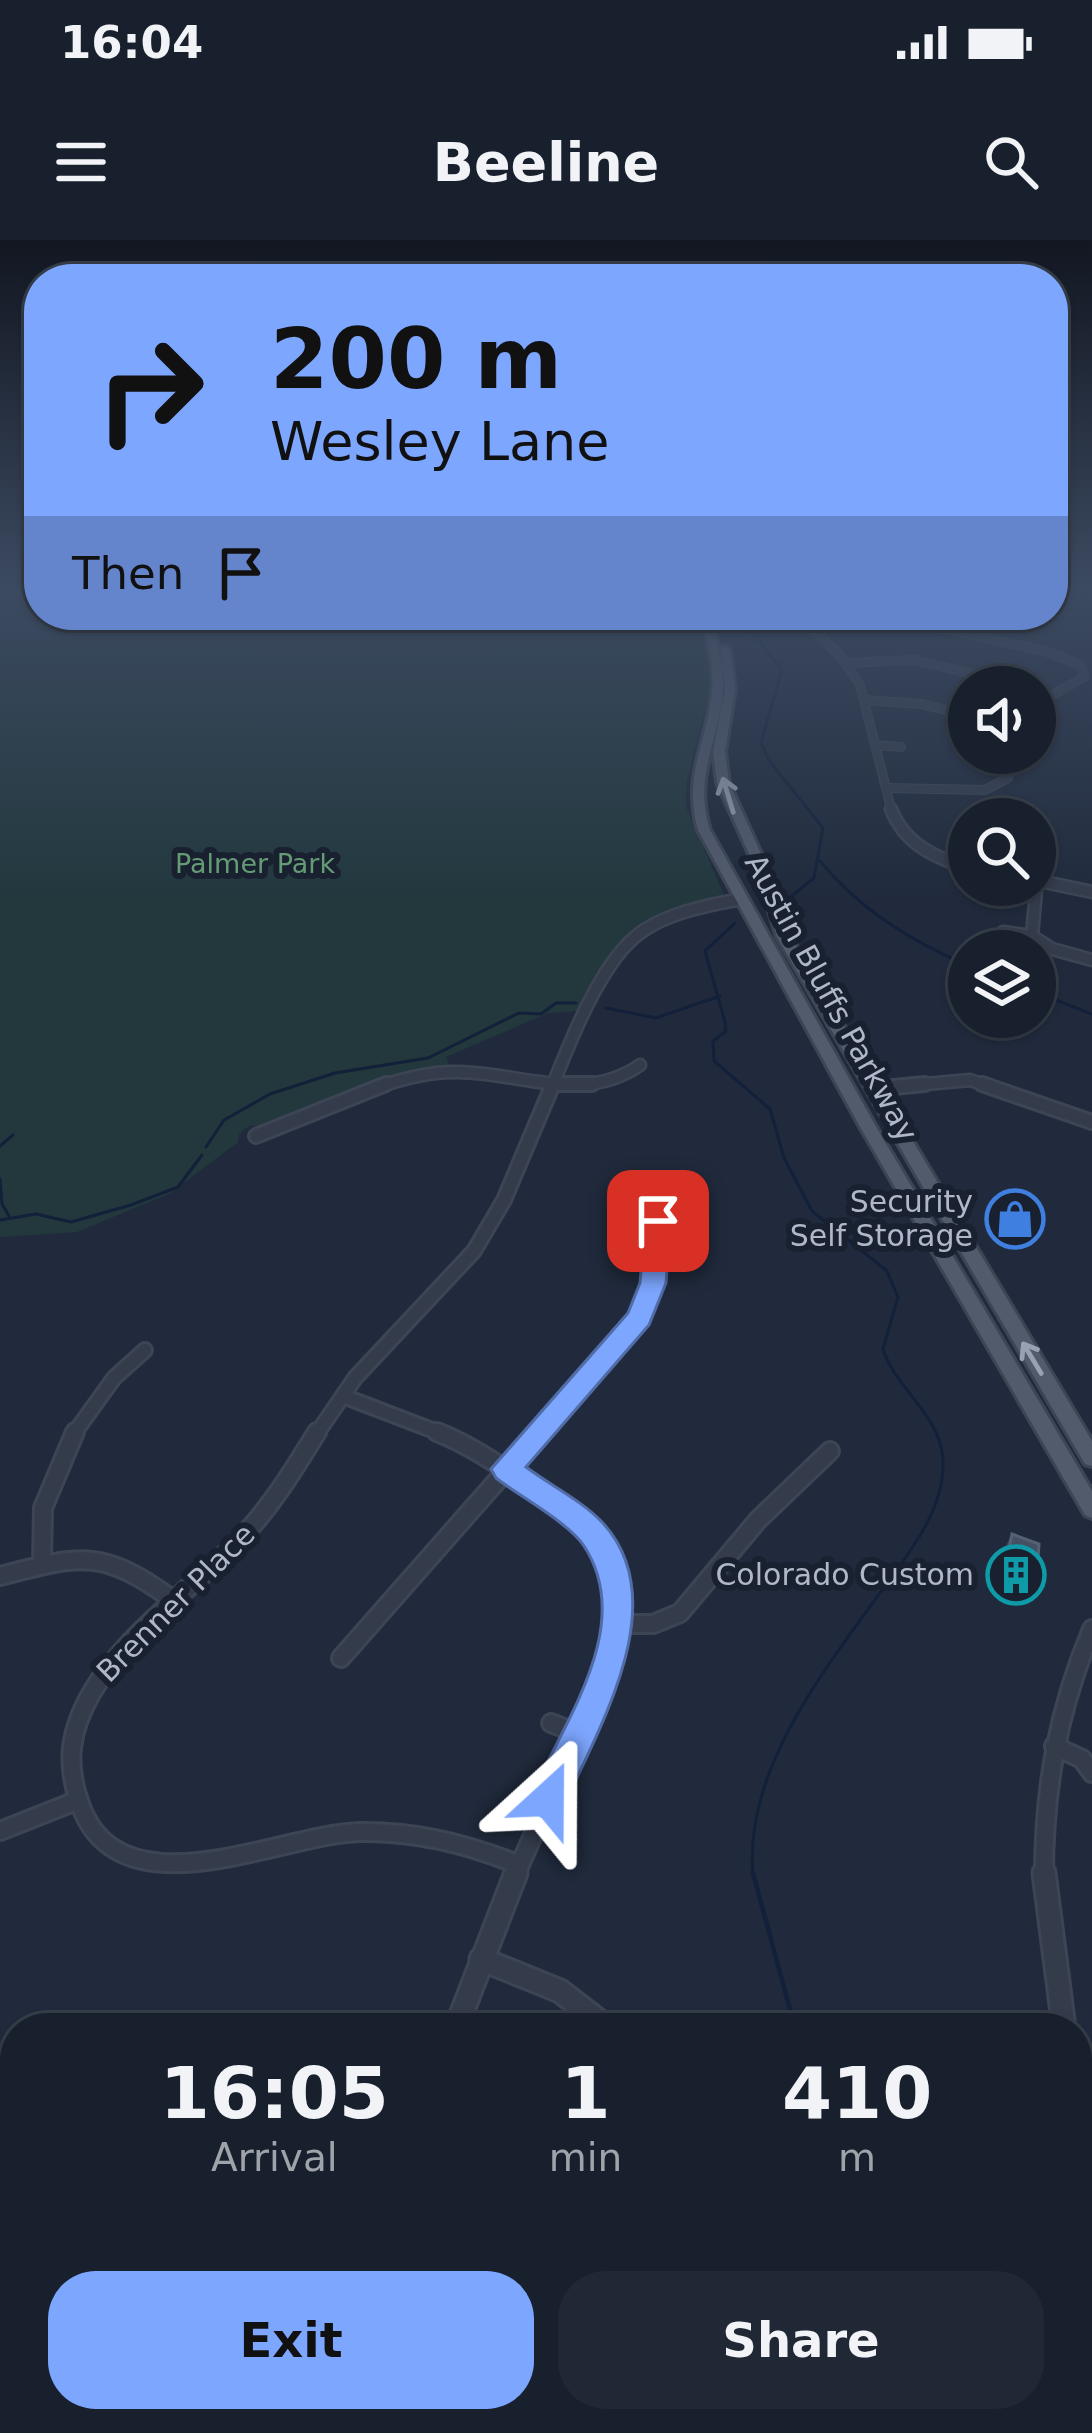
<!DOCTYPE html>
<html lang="en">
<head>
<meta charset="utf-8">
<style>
	:root { --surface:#18202d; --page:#212835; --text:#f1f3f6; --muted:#9fa3aa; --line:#363e49; --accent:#7da6ff }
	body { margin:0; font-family:"DejaVu Sans",sans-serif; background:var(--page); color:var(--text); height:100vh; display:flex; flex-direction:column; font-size:45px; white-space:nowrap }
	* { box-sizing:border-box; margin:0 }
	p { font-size:39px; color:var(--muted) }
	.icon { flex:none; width:66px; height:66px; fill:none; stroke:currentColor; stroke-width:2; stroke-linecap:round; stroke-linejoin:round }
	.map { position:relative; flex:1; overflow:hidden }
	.details { position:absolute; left:0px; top:1773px; width:1092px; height:420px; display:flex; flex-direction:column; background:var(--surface); border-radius:48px 48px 0 0; box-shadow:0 3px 9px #0004,0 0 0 3px var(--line) }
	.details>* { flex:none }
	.top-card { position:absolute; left:24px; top:24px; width:1044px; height:366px; border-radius:48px; box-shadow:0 3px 9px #0004,0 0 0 3px var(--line); background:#7da6ff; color:#111; overflow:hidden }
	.fabs { position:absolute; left:948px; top:426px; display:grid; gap:24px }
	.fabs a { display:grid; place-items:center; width:108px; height:108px; border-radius:50%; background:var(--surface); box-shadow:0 3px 9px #0004,0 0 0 3px var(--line); font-size:60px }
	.pin { position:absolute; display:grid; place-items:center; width:102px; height:102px; color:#fff; margin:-51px; border-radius:24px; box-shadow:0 6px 18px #0006 }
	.me { position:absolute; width:132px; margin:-66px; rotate:24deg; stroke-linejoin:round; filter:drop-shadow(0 0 9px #0008) }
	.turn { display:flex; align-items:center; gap:42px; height:252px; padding:0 48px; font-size:54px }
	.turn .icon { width:156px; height:156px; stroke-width:2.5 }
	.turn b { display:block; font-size:84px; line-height:102px }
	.then { display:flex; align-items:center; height:114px; padding:0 48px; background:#0003; gap:24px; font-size:45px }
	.eta { display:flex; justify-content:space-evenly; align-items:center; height:204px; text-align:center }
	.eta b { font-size:72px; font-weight:700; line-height:84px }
	.action { display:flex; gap:24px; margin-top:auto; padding:24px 48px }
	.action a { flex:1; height:138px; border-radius:48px; background:var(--accent); color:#111; font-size:48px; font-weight:700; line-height:138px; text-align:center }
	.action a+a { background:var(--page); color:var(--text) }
	.status { display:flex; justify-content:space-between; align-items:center; height:84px; padding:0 60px; background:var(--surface); direction:ltr }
	.status svg { height:33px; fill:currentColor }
	header { display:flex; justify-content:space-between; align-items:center; height:156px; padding:0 48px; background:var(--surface); font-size:54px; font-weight:700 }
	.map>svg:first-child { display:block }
	.green { fill:#22383d }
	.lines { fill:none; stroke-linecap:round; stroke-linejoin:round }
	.stream-far1 { stroke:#13203a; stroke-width:3 }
	.stream { stroke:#13203a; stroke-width:4.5 }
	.minor-far4-casing { stroke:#3d4555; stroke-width:10 }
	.minor-far3-casing { stroke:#3d4555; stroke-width:15 }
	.minor-far2-casing { stroke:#3d4555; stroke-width:18 }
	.minor-far1-casing { stroke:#3d4555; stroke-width:22 }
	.minor-casing { stroke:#3d4555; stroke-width:27 }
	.major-casing { stroke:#3d4555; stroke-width:6 }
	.minor-far4 { stroke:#343c4c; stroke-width:8 }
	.minor-far3 { stroke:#343c4c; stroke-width:10 }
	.minor-far2 { stroke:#343c4c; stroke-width:12 }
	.minor-far1 { stroke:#343c4c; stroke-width:16 }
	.minor { stroke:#343c4c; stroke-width:21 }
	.major { fill:#525b6c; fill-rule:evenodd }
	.wall { fill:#384459 }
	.building { fill:#455065; stroke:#556075; stroke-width:3 }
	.oneway { stroke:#98a0b1 }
	.route { fill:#7da6ff; stroke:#516ca6; stroke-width:3 }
	.labels { text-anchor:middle; stroke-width:12; stroke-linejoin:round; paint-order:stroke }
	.far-park-label { font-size:27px; fill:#649b75; stroke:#192131 }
	.street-label { font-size:30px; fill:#afb7c8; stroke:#192131 }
	.poi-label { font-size:30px; fill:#afb7c8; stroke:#192131; text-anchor:end }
</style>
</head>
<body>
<div class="status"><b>16:04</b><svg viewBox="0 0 49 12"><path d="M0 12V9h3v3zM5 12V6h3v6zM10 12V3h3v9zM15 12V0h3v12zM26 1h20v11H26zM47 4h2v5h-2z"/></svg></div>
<header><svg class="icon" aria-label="menu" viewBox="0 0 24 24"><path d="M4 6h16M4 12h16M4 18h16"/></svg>Beeline<svg class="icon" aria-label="search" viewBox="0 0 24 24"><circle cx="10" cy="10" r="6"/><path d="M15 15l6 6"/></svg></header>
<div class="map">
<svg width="1092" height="2193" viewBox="0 0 1092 2193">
	<rect width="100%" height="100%" fill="#202a3c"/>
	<polygon class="green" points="0,353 39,353 39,375 700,375 711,448 686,544 686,567 724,655 628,694 577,771 548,773 446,817 450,826 414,830 269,885 249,886 239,894 238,902 169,954 77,992 0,997"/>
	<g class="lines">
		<g class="stream-far1">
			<polyline points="738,375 782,430 761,503 770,522 823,588 814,638 782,664"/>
			<path d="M820,621C860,670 911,701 969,726"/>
			<path d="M735,683L705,711L725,782L726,791L713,801L714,821L770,869L784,918L812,971L887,1031L898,1057L883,1109C896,1150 941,1175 943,1220C945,1269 910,1312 882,1350C824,1431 743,1531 753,1636"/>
			<polyline points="1035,752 1092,774"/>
			<polyline points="606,768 656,778 720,756"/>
			<polyline points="0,906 13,895"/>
			<polyline points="206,907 224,880 270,854 335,833 428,818 519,773 541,774 556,763 576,763"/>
			<polyline points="0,939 2,964 9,976"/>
			<polyline points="0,980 36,974 71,982 131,965 178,947 202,915"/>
		</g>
		<g class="stream">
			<polyline points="753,1633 795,1788"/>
			<polyline points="867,2178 869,2193"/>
			<polyline points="359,2193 370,2178"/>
		</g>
		<g class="minor-far4-casing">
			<g id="minor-far4">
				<polyline points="800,375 841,417 860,445 892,572"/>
				<polyline points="885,375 1048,412 1080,425 1084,437 1054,454 1035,475"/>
				<polyline points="803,379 836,375"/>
				<polyline points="845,423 915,420 1026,447"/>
				<polyline points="865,460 922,464 969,476"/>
				<polyline points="876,505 901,507"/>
				<polyline points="886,548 985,550 1008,538 1013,513"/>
			</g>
		</g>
		<g class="minor-far3-casing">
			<g id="minor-far3">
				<path d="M891,569C905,605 935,617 969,629"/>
				<polyline points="1035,640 1092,652"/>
				<polyline points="1037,640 1032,696 1052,709 1092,720"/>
				<polyline points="1003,692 1032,696"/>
				<path d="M377,847C403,839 431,831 459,832C520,833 585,864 640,825"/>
				<path d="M552,847C569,804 599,727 635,697C662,674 707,665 742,659"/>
				<polyline points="893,847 970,840 991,847"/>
			</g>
		</g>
		<g class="minor-far2-casing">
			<g id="minor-far2">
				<polyline points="553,844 592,844"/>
				<polyline points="982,844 1092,882"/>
				<polyline points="873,849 925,844"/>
				<polyline points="256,896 386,844"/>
				<polyline points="343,1156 445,1195"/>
				<polyline points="73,1195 114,1138 145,1110"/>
				<polyline points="316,1195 355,1138 474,1011 504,960 553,844"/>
				<polyline points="538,1195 632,1089 653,1043 658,981"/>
			</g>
		</g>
		<g class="minor-far1-casing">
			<g id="minor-far1">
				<path d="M317,1192C293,1231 269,1270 237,1302C190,1351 127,1392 92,1452C70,1490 65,1523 80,1564C120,1677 280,1594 360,1592C416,1591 468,1604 519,1625"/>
				<path d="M437,1192C470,1205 497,1224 526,1243C598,1292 632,1324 612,1417L515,1636"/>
				<polyline points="42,1325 43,1268 75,1192"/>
				<path d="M0,1336C84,1314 103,1309 176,1362"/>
				<polyline points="619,1384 653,1384 680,1373 758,1280 830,1211"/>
				<polyline points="341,1418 540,1192"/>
				<polyline points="551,1483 577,1493"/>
				<polyline points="1054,1506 1082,1519 1092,1533"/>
				<polyline points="0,1591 76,1561"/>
				<path d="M1044,1636C1044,1548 1058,1470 1092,1389"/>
			</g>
		</g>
		<g class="minor-casing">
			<g id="minor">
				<polyline points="1044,1633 1064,1788"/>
				<polyline points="481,1719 560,1751 608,1788"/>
				<polyline points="456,1788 516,1633"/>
				<polyline points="1077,1847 1092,1911"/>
				<polyline points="736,2178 737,2193"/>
				<polyline points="98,2193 108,2178"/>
				<polyline points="524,2193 535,2178"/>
			</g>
		</g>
		<g class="major-casing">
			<g id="major">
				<path d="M701,375H711C717,399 724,425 723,450C719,502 693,535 710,590L875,885L1092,1251V1278L1085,1275L859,885L698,590C682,535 708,502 712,450C714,425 708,399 701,375Z"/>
				<polygon points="725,406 730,409 735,449 725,511 729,543 767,627 791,697 1092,1201 1092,1226 1085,1224 777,697 755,627 717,543 713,511 725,449 720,409"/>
			</g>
		</g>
		<use href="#minor-far4" class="minor-far4"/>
		<use href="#minor-far3" class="minor-far3"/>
		<use href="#minor-far2" class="minor-far2"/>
		<use href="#minor-far1" class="minor-far1"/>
		<use href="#minor" class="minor"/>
		<use href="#major" class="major"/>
	</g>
	<polygon class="wall" points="1012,1294 1036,1351 1028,1363 1000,1353 1005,1333 1000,1331 1005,1307"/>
	<polygon class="building" points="1012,1294 1039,1304 1036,1351 1008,1341 1012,1320 1007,1319"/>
	<defs><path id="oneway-shaft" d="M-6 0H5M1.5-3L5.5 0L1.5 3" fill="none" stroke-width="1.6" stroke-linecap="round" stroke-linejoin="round" transform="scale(3)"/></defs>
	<g class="oneway">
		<use href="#oneway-shaft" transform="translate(728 555) rotate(-107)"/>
		<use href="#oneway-shaft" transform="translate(1032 1118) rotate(-121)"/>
	</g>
	<linearGradient id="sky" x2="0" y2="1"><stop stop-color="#121721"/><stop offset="0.53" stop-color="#3c4a61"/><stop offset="1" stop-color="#3c4a61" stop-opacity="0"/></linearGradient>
	<rect width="1092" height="660" fill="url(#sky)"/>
	<path class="route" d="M658,972L671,981L666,1043L649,1085L526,1227C550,1245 582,1261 602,1282C677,1362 596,1492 561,1572L548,1577L536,1572L530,1559C561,1485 637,1387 584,1306C569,1283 519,1256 496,1238L491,1229L628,1073L640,1043L645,981Z"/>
	<defs>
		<g id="shop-ring" transform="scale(3)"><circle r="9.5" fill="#192131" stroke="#3f7fe0" stroke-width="1.5"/><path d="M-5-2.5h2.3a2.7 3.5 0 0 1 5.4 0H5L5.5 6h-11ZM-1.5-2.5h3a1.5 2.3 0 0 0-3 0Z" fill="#3f7fe0"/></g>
		<g id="building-ring" transform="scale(3)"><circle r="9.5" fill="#192131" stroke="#0f9aa8" stroke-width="1.5"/><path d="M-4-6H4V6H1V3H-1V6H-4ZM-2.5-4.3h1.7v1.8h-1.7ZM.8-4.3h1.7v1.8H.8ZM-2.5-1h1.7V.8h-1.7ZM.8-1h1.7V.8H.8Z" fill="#0f9aa8"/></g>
	</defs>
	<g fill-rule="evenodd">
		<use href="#shop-ring" x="1015" y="979"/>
		<use href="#building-ring" x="1016" y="1335"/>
	</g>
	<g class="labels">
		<g class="far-park-label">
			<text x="255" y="633">Palmer Park</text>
		</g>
		<g class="street-label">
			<text transform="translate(831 758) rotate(61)" y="10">Austin Bluffs Parkway</text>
			<text transform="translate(176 1363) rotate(-45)" y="10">Brenner Place</text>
		</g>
		<g class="poi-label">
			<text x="973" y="972">Security<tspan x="973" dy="34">Self Storage</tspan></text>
			<text x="974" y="1345">Colorado Custom</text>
		</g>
	</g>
</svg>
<div class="fabs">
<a><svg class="icon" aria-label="sound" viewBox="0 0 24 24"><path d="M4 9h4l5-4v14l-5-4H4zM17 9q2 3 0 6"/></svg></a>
<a><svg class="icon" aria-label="search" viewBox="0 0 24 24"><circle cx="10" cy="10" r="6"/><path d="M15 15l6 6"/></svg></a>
<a><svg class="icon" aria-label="layers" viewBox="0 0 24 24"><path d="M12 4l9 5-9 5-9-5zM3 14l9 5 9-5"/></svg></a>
</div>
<div class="pin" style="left:658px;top:981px;background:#d93025"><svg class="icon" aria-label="arrive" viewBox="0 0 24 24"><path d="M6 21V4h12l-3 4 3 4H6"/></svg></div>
<svg class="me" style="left:548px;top:1559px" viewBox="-20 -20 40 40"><path d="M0-17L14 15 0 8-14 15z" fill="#7da6ff" stroke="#fff" stroke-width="4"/></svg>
<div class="top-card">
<div class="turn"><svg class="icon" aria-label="right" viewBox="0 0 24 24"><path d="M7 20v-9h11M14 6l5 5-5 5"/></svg><div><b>200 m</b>Wesley Lane</div></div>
<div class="then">Then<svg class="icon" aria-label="arrive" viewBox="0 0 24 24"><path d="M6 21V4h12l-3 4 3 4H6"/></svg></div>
</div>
<section class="details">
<div class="eta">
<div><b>16:05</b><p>Arrival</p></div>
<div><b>1</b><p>min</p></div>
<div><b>410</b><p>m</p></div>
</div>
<div class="action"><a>Exit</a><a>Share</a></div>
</section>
</div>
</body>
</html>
